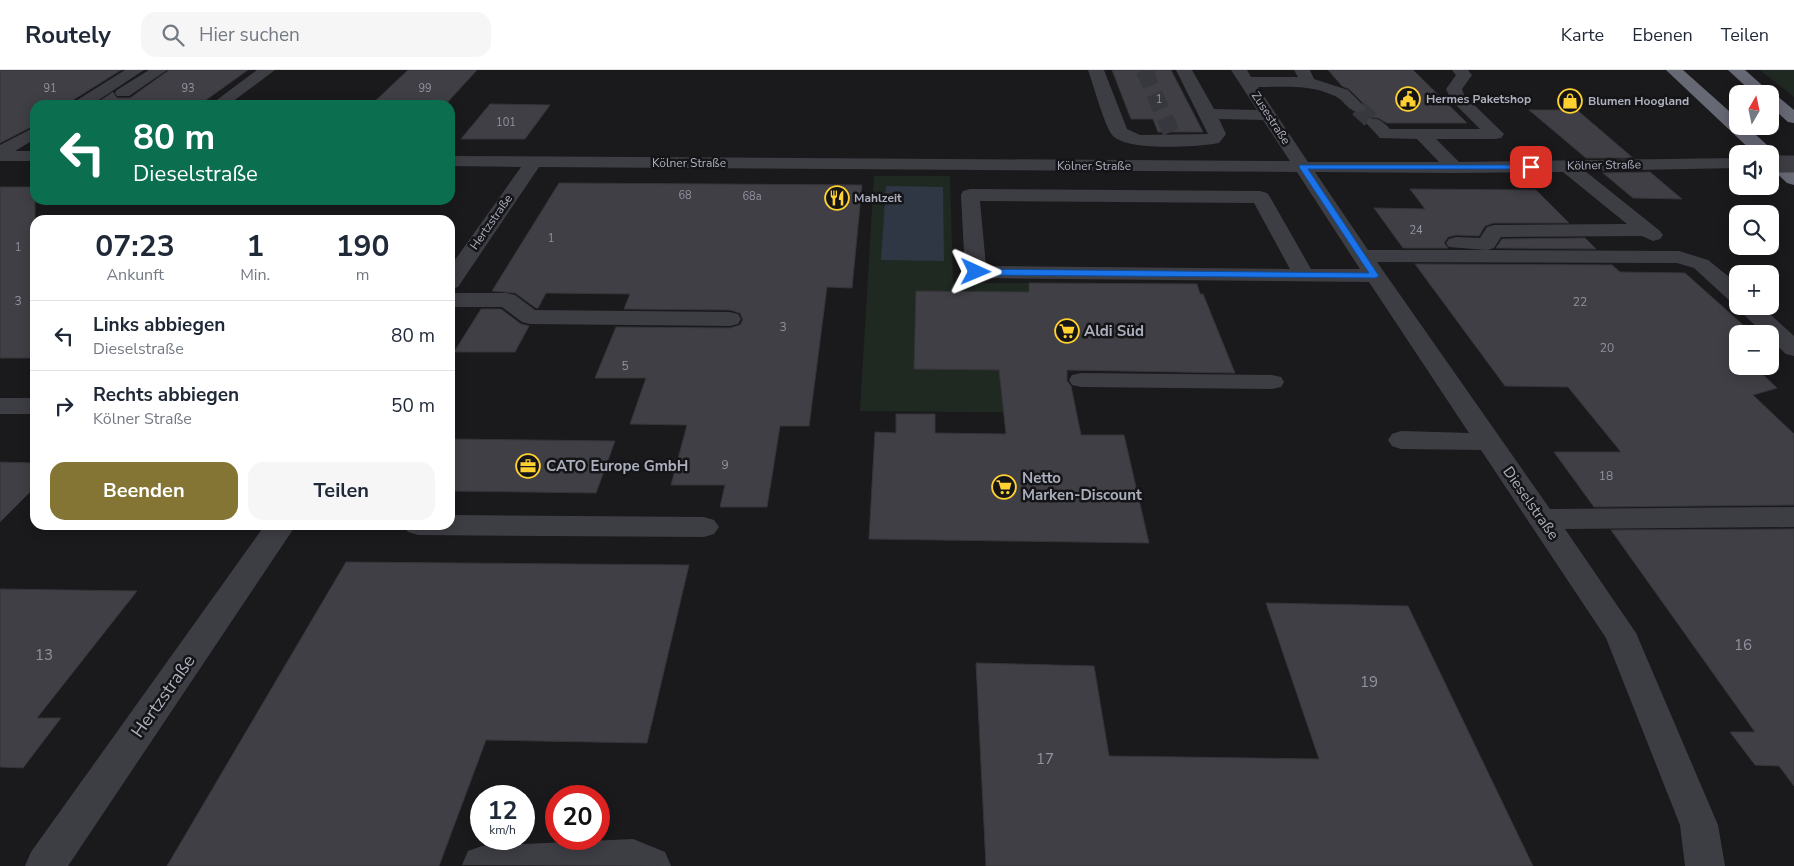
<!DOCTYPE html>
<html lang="de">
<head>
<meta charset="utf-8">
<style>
	:root { --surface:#fff; --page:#f6f6f7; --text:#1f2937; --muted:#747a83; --line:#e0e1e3; --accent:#847534 }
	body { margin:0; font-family:"Nunito Sans",sans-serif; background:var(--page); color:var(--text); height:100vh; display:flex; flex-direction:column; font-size:19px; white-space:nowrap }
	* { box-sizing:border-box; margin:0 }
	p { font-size:16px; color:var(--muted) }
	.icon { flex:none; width:28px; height:28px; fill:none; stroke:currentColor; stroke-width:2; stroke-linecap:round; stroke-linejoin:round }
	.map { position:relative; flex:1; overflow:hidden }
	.drawer { position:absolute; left:30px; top:145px; width:425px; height:315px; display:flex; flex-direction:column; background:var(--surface); border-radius:15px; box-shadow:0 2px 12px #0003 }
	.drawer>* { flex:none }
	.hud { position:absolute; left:30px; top:30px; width:425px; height:105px; border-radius:15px; box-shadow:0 2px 12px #0003; background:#0b6e4f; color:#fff; overflow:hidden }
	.needle { width:32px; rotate:9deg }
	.tools { position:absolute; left:1729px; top:15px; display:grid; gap:10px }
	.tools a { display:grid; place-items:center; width:50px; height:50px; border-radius:10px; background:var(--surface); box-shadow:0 2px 12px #0003; font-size:25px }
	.speed { position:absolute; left:470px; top:715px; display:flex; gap:10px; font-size:25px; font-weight:700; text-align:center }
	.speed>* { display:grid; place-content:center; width:65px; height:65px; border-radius:50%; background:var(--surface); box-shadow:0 2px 12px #0003; line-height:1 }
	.speed small { font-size:12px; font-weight:400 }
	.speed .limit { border:8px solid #d22; background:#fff; color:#111 }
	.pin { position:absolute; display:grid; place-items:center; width:42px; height:42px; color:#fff; margin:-21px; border-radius:10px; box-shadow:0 2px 8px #0006 }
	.me { position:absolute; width:55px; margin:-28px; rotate:91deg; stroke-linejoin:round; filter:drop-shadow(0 0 4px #0008) }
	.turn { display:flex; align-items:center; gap:18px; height:105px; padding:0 20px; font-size:22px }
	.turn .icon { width:65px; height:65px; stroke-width:2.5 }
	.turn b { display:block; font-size:35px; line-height:42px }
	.eta { display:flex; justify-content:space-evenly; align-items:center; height:85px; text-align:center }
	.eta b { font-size:30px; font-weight:700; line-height:35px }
	.button { display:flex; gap:10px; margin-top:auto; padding:10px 20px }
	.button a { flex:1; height:58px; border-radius:15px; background:var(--accent); color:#fff; font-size:20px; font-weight:700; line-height:58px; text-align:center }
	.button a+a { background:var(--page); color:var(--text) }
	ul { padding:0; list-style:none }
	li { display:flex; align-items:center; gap:15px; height:70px; padding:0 20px; border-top:1px solid var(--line) }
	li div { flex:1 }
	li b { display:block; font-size:19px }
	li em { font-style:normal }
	header { display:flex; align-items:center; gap:30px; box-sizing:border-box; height:70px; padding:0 25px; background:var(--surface); border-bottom:1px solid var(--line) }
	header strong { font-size:24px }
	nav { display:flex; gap:28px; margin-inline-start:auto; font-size:18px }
	.search { width:350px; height:45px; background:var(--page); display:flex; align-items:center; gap:12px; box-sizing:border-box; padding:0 18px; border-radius:15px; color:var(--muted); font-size:19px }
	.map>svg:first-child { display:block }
	.green { fill:#1f2922 }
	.water { fill:#2e3743 }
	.building { fill:#403f45; stroke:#353439 }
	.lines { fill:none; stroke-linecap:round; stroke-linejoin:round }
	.minor-tunnel { stroke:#37383d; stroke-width:17; stroke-dasharray:17 9; stroke-linecap:butt }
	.minor { fill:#3d3d44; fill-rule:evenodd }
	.highway { fill:#666874; fill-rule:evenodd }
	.minor-bridge { stroke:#3d3d44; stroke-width:17 }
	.route { fill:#1a73e8; stroke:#114b97 }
	.labels { text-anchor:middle; stroke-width:5; stroke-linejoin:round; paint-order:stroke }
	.far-number-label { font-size:11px; fill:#9193a0 }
	.far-poi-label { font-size:12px; font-weight:bold; fill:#acafbe; stroke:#151518; text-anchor:start }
	.far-street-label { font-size:12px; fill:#acafbe; stroke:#151518 }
	.number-label { font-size:12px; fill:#9193a0 }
	.poi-label { font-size:15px; font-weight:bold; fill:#acafbe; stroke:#151518; text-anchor:start }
	.street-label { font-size:15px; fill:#acafbe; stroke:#151518 }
	.near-number-label { font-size:15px; fill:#9193a0 }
	.near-street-label { font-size:18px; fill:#acafbe; stroke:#151518 }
</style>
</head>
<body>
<header>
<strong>Routely</strong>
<div class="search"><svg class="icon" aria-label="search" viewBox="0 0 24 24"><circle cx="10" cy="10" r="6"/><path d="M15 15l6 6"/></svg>Hier suchen</div>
<nav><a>Karte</a><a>Ebenen</a><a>Teilen</a></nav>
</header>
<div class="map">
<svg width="1794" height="796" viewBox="0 0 1794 796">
	<rect width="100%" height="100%" fill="#1a1a1d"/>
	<g class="green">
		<polygon points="1760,0 1794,0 1794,27"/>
		<polygon points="874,106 950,106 953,213 1029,213 1029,222 916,221 914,299 999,300 1001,320 1071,343 860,341"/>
	</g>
	<polygon class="water" points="886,116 943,117 944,191 881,190"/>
	<g class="building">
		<polygon points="0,0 121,0 73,30 70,35 35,35 35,55 0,73"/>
		<polygon points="169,0 248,0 199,35 94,35 113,22 117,28 130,28"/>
		<polygon points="408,0 477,0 445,35 371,35"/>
		<polygon points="1112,0 1171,0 1203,62 1158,62 1153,49 1131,49"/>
		<polygon points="1328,0 1413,0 1467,53 1387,53 1378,48 1368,47 1365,43 1367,37 1349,19 1342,16"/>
		<polygon points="490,34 550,35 525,69 461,69"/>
		<polygon points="1529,40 1577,40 1633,88 1586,88"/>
		<polygon points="1650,102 1682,129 1633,128 1603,103"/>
		<polygon points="559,113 862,115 852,218 827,217 809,356 780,356 767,437 720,437 725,415 671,415 687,355 630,354 646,308 595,308 616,257 730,258 740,255 743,250 740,243 730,240 624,239 630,224 546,223 538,238 536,238 515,223 492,221"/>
		<rect x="0" y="117" width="35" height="171"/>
		<polygon points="1410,119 1536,120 1569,153 1493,153 1485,156 1479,166 1456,165 1448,167 1444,173 1448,178 1403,178 1374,138 1425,139"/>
		<polygon points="1585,168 1596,179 1496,178 1502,169"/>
		<polygon points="1415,194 1612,195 1620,202 1685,203 1751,262 1737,262 1739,264 1738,264 1738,296 1770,296 1770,292 1777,298 1756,298 1777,318 1753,325 1794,364 1794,435 1594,437 1554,382 1621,382 1568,317 1505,316"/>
		<polygon points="1029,213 1197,214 1200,224 1203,224 1235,303 1067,300 1067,311 1071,316 1081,365 1124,365 1149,473 869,469 875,362 896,363 896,344 935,344 935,363 1006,364 999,300 914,299 916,221 1029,222"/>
		<polygon points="481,239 501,239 521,254 529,256 515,282 454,282"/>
		<polygon points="450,369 615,371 596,423 450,421"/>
		<polygon points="0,392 35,393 35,417 0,452"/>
		<polygon points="1794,459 1794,716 1779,696 1755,695 1730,662 1755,662 1611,460"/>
		<polygon points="346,492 689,495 647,673 486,670 439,796 167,796"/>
		<polygon points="0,519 137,521 37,648 61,648 23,698 0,697"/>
		<polygon points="1266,533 1408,536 1533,796 986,796 976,593 1094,596 1109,686 1319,689"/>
	</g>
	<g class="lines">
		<g class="minor-tunnel">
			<polyline points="1144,0 1171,62"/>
			<polyline points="1358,38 1374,53"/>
		</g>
		<g class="minor">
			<polygon points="125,0 144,0 91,35 72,35 74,32"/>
			<polygon points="149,0 167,0 129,26 117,26 115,23 117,20"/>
			<polygon points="257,0 275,0 228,35 210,35"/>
			<path d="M1088,0H1104L1127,59L1140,65L1208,64L1176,0H1192L1214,39L1257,40L1231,0H1247L1251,7H1298L1294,0H1310L1314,9L1348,20L1366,38L1364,41C1349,45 1346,31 1335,26C1310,14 1284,17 1258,17L1308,92H1439L1417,69L1380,68L1366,53L1368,49C1379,47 1383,52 1390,59H1480L1451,30L1446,19L1456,5L1452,0H1468L1472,5L1462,19L1464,25L1504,64L1501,68L1495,69H1436L1459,92L1738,88V98L1585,101L1660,161L1663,165L1660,169L1653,171L1642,166L1501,167L1494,178L1487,180L1679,181L1708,190L1738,214V233L1730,231L1694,198L1677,193L1377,192L1550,439L1794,437V457L1565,459L1636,563L1718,755L1725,796H1685L1680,755L1606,568L1481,380L1401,379L1392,376L1388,370L1392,364L1401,361L1469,363L1369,212L976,208L968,207L965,202L961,125L963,121L970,119L1260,121L1267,123L1270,127L1311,199H1360L1297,102L539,97L458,217L450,219V197L521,97L450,96V86L1290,91L1263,50L1219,49L1226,64L1219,73L1213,74C1192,77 1128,81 1113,66C1105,58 1093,13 1088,0ZM1315,102L1454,103L1563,102L1627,154L1494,155L1487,157L1480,168L1456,167L1449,169L1446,173L1449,177L1486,180H1368ZM980,131L1254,133L1290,199L986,196Z"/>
			<polygon points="35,57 35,69 15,81 35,81 35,91 0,91 0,75"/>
			<polygon points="450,223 507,223 515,225 535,240 730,242 738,244 741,249 738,254 730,256 530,254 522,252 502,237 450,237"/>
			<polygon points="1738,235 1761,236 1794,266 1794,286 1786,284 1770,269 1770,264 1764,264 1740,241"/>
			<polygon points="1081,303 1272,305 1281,307 1284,312 1281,317 1272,319 1081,317 1072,315 1069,310 1072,305"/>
			<rect x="0" y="328" width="35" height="16"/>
			<polygon points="450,445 704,447 714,450 719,457 714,464 704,467 418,465 408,462 403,455 450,455"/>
			<polygon points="265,455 296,455 68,796 25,796 31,782"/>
			<polygon points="633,769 665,782 671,796 462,795 468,781 482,776"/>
		</g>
		<g class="highway">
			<polygon points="1666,0 1683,0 1738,49 1738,56 1746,56 1794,99 1794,115 1787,113 1770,97 1770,84 1755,84"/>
			<polygon points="1728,0 1745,0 1772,24 1776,25 1794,40 1794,53 1788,52 1770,36 1770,24 1754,24"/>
		</g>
		<polyline class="minor-bridge" points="1770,94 1794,94"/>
	</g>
	<polygon class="route" points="1300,95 1531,95 1534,97 1531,99 1308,99 1379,206 1375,208 976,205 972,202 976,199 1369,203 1299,97"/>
	<defs>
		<g id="civic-ring" transform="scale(1.25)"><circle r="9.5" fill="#151518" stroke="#ffd130" stroke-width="1.5"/><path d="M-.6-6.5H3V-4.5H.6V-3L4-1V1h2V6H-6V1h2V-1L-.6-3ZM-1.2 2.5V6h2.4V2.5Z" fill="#ffd130"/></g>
		<g id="shop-ring" transform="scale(1.25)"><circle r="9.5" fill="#151518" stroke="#ffd130" stroke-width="1.5"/><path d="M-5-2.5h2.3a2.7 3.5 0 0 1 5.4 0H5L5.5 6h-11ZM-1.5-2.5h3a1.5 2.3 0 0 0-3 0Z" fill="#ffd130"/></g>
		<g id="restaurant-ring" transform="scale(1.25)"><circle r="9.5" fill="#151518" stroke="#ffd130" stroke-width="1.5"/><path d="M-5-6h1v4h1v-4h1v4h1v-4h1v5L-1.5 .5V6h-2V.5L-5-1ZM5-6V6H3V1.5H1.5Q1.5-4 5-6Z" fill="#ffd130"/></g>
		<g id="supermarket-ring" transform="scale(1.25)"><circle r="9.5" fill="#151518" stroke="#ffd130" stroke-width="1.5"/><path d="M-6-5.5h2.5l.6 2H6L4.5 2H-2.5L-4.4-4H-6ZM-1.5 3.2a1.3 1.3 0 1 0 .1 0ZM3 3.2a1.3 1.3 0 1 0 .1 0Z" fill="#ffd130"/></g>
		<g id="office-ring" transform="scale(1.25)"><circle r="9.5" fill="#151518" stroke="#ffd130" stroke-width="1.5"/><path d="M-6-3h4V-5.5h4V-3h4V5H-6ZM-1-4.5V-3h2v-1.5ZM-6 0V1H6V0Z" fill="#ffd130"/></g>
	</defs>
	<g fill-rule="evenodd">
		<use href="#civic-ring" x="1408" y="29"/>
		<use href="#shop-ring" x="1570" y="31"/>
		<use href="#restaurant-ring" x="837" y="128"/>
		<use href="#supermarket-ring" x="1067" y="261"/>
		<use href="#office-ring" x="528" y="396"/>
		<use href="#supermarket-ring" x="1004" y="417"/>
	</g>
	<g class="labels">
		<g class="far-number-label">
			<text x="50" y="22">91</text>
			<text x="188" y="22">93</text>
			<text x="425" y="22">99</text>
			<text x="1159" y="33">1</text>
			<text x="506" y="56">101</text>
			<text x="685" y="129">68</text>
			<text x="752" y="130">68a</text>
			<text x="1416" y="164">24</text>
			<text x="551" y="172">1</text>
			<text x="18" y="181">1</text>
		</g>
		<g class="far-poi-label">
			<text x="1426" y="33">Hermes Paketshop</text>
			<text x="1588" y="35">Blumen Hoogland</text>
			<text x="854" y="132">Mahlzeit</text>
		</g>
		<g class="far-street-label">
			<text transform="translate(1271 48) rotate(57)" y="4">Zusestraße</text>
			<text x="689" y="97">Kölner Straße</text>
			<text transform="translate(1604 95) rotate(-1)" y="4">Kölner Straße</text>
			<text x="1094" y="100">Kölner Straße</text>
			<text transform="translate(491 152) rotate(-55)" y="4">Hertzstraße</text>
		</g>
		<g class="number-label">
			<text x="18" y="235">3</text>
			<text x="1580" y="236">22</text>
			<text x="783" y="261">3</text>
			<text x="1607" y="282">20</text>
			<text x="625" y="300">5</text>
			<text x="725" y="399">9</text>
			<text x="1606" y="410">18</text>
		</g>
		<g class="poi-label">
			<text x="1084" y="266">Aldi Süd</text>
			<text x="546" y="401">CATO Europe GmbH</text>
			<text x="1022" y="413">Netto<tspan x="1022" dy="17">Marken-Discount</tspan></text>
		</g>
		<g class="street-label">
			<text transform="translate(1531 433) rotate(55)" y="5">Dieselstraße</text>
		</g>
		<g class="near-number-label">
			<text x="1743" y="580">16</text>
			<text x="44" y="590">13</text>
			<text x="1369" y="617">19</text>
			<text x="1045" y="694">17</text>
		</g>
		<g class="near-street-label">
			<text transform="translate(163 626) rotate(-55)" y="6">Hertzstraße</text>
		</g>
	</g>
</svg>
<div class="tools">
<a><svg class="needle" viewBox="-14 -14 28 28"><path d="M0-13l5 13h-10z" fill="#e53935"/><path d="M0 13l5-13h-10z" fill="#747a83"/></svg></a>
<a><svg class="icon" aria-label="sound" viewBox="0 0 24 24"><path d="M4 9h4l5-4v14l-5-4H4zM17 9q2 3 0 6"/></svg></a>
<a><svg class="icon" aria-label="search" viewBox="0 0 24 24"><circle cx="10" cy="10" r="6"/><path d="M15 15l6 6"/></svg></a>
<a>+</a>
<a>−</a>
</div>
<div class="speed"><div>12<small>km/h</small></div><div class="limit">20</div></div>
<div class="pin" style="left:1531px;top:97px;background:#d93025"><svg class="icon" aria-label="arrive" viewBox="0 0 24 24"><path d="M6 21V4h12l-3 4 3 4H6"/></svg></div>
<svg class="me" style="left:976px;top:202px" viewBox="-20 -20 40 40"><path d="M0-17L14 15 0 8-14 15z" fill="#1a73e8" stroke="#fff" stroke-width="4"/></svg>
<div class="hud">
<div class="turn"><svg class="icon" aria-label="left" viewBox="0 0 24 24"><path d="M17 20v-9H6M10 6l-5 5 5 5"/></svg><div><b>80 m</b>Dieselstraße</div></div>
</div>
<section class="drawer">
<div class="eta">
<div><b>07:23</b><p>Ankunft</p></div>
<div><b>1</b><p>Min.</p></div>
<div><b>190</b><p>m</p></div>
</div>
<ul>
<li><svg class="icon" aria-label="left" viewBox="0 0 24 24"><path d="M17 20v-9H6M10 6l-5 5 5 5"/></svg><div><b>Links abbiegen</b><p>Dieselstraße</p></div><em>80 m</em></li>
<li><svg class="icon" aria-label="right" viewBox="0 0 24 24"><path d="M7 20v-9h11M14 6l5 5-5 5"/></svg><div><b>Rechts abbiegen</b><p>Kölner Straße</p></div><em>50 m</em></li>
</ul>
<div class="button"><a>Beenden</a><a>Teilen</a></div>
</section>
</div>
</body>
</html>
